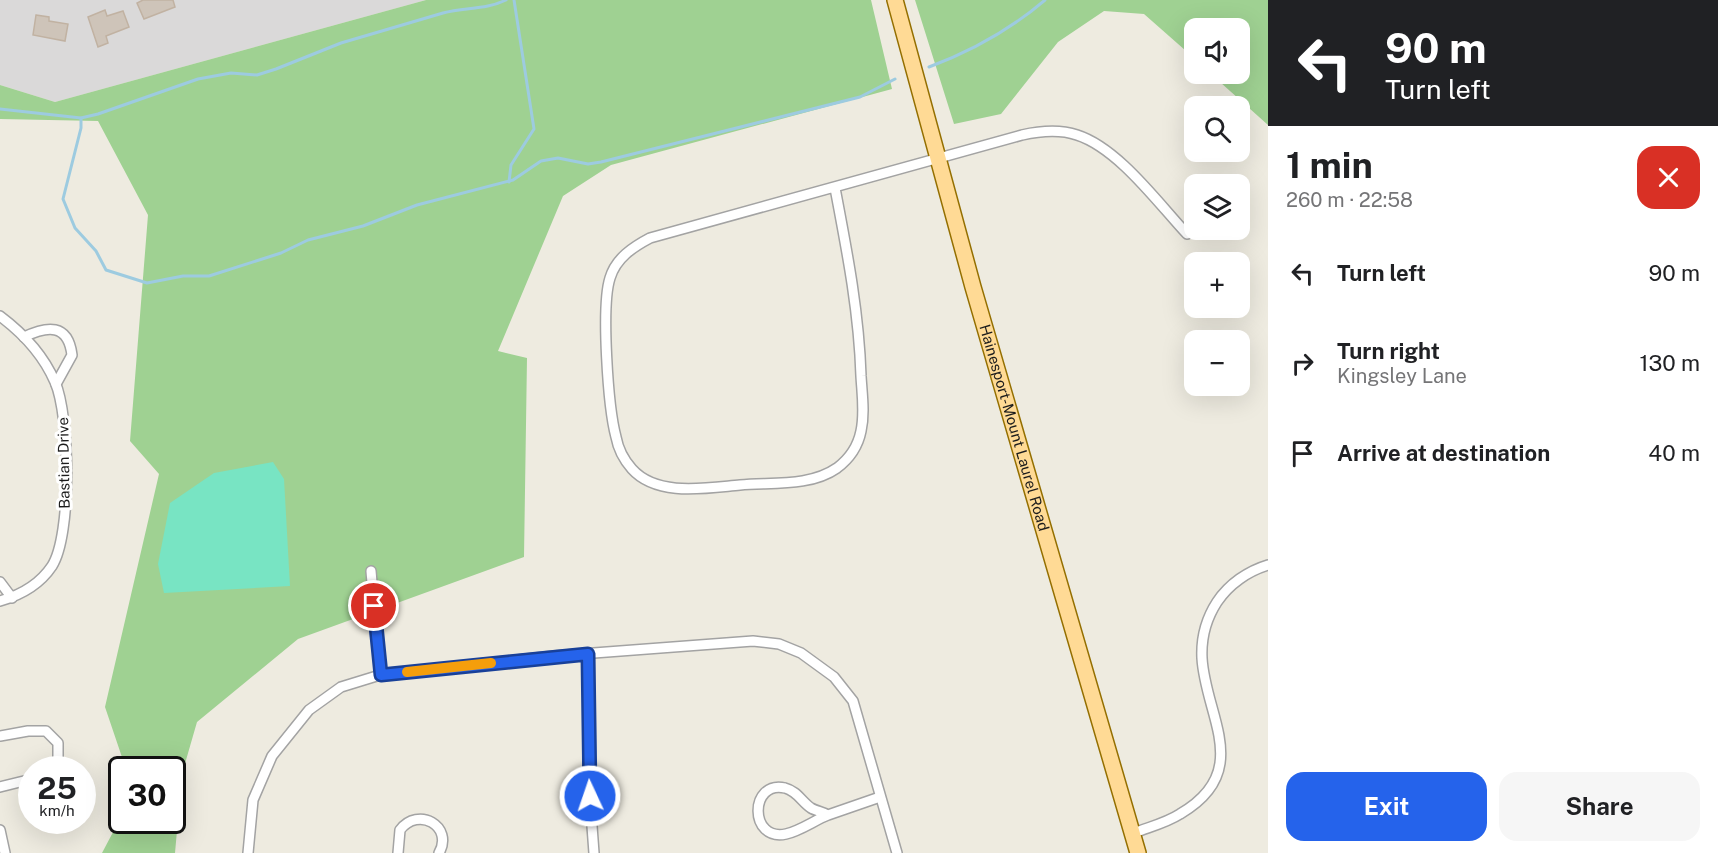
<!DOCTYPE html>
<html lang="en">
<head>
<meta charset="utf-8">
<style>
	:root { --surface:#fff; --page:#f6f6f6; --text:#202124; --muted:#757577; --accent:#2563eb }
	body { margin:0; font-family:"Public Sans",sans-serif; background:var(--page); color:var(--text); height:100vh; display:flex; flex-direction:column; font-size:22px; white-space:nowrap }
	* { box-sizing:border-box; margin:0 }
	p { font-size:20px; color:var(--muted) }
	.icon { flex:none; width:33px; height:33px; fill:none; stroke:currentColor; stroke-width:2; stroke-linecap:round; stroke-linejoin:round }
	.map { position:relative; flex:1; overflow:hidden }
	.sheet { display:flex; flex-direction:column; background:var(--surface); width:450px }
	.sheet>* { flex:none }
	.hud { background:#202124; color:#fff; overflow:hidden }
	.fabs { position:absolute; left:1184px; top:18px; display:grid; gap:12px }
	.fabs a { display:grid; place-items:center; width:66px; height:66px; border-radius:12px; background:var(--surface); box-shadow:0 6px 24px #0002; font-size:30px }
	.speed { position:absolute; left:18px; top:756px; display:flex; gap:12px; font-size:30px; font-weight:700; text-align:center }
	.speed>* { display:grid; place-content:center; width:78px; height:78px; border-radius:50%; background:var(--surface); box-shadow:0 6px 24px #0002; line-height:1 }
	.speed small { font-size:15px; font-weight:400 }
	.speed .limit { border:3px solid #111; border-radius:9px; background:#fff; color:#111 }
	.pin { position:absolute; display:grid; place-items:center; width:51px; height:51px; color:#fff; margin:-26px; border:3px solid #fff; border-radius:50%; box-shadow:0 2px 6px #0007 }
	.me { position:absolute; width:66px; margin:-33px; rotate:357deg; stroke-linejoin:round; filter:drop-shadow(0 0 4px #0008) }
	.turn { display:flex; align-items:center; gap:21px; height:126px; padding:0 18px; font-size:27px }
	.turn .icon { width:78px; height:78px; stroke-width:2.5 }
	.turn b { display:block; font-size:42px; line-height:51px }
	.round { display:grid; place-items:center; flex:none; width:63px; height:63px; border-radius:18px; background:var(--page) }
	.summary { display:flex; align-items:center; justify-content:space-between; height:102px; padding:0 18px }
	h1 { font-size:36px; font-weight:700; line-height:45px }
	.action { display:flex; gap:12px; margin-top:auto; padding:12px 18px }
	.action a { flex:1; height:69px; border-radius:18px; background:var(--accent); color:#fff; font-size:24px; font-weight:700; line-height:69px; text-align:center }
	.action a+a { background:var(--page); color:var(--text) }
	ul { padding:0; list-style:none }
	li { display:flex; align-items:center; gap:18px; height:90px; padding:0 18px }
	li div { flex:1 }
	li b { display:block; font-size:22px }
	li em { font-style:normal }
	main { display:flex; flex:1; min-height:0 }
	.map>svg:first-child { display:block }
	.residential { fill:#dad9d9 }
	.forest { fill:#9fd192 }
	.pitch { fill:#78e4c3 }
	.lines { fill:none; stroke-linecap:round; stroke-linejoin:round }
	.stream { stroke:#9dcbe0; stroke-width:3 }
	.building { fill:#cec4b9; stroke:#c1b2a2; stroke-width:1.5 }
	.street-casing { stroke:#a3a3a3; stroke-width:12 }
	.primary-casing { stroke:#946f00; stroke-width:18 }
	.street { stroke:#fff; stroke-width:9 }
	.primary { stroke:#ffda95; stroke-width:15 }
	.route-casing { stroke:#184099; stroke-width:15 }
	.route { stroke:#2563eb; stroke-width:10 }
	.slow { stroke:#f59e0b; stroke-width:10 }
	.labels { text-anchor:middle; stroke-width:6; stroke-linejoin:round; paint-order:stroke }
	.street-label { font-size:15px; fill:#1c1c1c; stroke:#fff }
</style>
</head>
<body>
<main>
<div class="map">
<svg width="1268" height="853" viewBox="0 0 1268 853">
	<rect width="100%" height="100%" fill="#eeebe0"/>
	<polygon class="residential" points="0,0 426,0 55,102 0,85"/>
	<g class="forest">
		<polygon points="426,0 871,0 892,89 611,165 563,196 498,351 527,358 524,557 298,639 197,722 182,774 175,853 102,853 121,817 122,820 172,820 172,770 126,769 105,707 159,474 130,441 148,215 98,121 0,119 0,85 55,102"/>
		<polygon points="915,0 1268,0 1268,125 1211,74 1239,74 1239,28 1194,28 1194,58 1144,14 1104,11 1058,42 1001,114 954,124"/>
	</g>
	<polygon class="pitch" points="273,462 284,479 290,586 164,593 158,564 170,503 214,473"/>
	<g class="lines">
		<g class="stream">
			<path d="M929,67C972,51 1010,30 1045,0"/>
			<path d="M0,109L81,118L98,114L198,79L231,73L257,75L276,69L341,43L443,13C464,7 486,10 506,0"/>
			<polyline points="81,118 81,128 63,199 75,228 96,251 106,270 147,283 183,276 209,276 281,253 308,240 363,226 417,205 513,180 541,161 558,158 588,164 601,162 860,97 895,79"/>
			<polyline points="509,182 511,165 534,129 514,0"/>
		</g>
	</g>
	<g class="building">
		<polygon points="143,0 173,0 175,7 144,19 137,3"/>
		<polygon points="105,10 107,16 123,11 129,27 106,36 108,43 98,47 88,17"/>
		<polygon points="36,15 49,17 49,21 68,24 65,41 33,35"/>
	</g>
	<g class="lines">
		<g class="street-casing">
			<g id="street">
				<path d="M835,188C847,251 859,312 861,376C862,394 865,413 861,431C858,446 849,459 837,468C810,487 771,482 740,485C706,488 657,497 632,469C624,460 618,448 616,437C608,407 601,306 610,278C616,258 633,247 650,238L1022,135C1040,131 1059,129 1077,135C1118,148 1158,203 1187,234"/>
				<path d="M0,316C24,334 43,354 55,382C70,416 72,535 52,566C40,584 21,595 0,601"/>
				<path d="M24,337C47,326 68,323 72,355L56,384"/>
				<polyline points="371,571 380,675"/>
				<polyline points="0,582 12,598"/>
				<polyline points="588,654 588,772 594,853"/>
				<polyline points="0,736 28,731 46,731 58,743 58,761 51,770"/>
				<polyline points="0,787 32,779"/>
				<path d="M828,815C815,820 800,831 786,834C749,842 749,780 785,788C797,791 802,802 811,808C816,811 823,812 828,815L880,797"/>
				<polyline points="0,830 5,853"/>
				<path d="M1134,833C1149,827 1166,823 1180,814C1254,771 1205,716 1202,658C1201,637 1206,619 1217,602C1229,584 1248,571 1268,565"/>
				<polyline points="248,853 253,800 272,756 309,710 341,687 380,675 554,656 753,641 779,644 801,653 834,677 853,701 897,853"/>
				<path d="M398,853L400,830C418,806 454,826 439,853"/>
			</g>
		</g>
		<g class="primary-casing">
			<g id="primary">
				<path id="s1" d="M895,0L973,287L1138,853"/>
			</g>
		</g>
		<use href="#street" class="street"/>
		<use href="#primary" class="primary"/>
	</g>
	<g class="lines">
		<g class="route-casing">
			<polyline id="route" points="374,606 381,675 588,654 590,796"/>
		</g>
		<use href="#route" class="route"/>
		<polyline class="slow" points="407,672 491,663"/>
	</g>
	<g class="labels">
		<g class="street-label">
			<text dy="5" stroke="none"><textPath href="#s1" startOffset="444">Hainesport-Mount Laurel Road</textPath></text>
			<text transform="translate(64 463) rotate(-91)" y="5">Bastian Drive</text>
		</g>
	</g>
</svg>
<div class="fabs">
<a><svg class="icon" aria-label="sound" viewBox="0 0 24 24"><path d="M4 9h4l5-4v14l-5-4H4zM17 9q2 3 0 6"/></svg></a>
<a><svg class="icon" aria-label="search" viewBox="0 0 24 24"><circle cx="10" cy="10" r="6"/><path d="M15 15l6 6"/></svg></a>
<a><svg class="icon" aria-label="layers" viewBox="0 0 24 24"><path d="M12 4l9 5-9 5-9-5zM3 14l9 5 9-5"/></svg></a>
<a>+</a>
<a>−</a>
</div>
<div class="speed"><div>25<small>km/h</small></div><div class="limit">30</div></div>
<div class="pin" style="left:374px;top:606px;background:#d93025"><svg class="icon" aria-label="arrive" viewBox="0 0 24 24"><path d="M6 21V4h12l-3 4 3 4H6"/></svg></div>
<svg class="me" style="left:590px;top:796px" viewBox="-20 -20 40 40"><circle r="17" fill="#2563eb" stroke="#fff" stroke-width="3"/><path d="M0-11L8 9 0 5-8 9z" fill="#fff"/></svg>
</div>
<section class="sheet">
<div class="hud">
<div class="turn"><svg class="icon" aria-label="left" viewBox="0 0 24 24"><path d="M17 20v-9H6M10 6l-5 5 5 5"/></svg><div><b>90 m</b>Turn left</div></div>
</div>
<div class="summary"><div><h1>1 min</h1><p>260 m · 22:58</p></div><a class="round" style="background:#d93025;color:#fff"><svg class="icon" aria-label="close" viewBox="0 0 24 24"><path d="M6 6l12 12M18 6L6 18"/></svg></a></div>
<ul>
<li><svg class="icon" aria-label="left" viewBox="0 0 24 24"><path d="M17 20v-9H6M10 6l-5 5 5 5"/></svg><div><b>Turn left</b></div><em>90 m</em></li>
<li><svg class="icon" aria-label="right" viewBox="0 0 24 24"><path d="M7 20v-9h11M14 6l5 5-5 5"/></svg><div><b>Turn right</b><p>Kingsley Lane</p></div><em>130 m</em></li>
<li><svg class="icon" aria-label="arrive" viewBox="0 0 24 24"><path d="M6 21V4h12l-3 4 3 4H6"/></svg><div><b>Arrive at destination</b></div><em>40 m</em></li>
</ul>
<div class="action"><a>Exit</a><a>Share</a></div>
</section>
</main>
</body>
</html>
